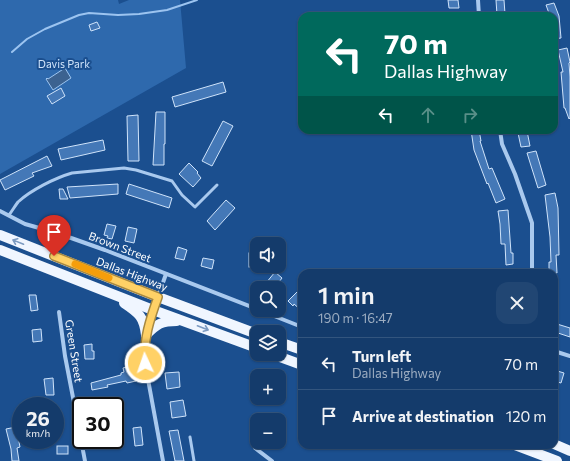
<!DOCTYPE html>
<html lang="en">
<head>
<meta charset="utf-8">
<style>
	:root { --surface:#143b6b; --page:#214673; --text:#f1f3f6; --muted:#9dadc1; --line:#33557e }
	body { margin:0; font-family:Commissioner,sans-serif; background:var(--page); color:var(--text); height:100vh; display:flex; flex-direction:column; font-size:15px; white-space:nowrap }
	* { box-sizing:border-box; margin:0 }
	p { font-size:13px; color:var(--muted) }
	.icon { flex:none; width:22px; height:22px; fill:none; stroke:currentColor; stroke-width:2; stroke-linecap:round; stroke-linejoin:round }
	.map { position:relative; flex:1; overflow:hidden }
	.panel { position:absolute; left:298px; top:269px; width:260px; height:180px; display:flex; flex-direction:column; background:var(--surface); border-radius:12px; box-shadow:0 1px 3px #0004,0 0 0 1px var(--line) }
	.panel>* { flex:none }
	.top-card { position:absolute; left:298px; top:12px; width:260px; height:122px; border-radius:12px; box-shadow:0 1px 3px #0004,0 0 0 1px var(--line); background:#00695c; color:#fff; overflow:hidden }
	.controls { position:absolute; left:250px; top:237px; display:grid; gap:8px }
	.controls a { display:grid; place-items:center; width:36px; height:36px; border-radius:8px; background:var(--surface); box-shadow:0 1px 3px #0004,0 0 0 1px var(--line); font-size:20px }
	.speed { position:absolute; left:12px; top:397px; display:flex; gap:8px; font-size:20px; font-weight:700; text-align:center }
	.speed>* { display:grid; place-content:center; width:52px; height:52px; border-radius:50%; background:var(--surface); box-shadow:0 1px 3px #0004,0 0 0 1px var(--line); line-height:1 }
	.speed small { font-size:10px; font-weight:400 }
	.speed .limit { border:2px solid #111; border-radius:6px; background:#fff; color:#111 }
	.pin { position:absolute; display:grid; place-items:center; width:34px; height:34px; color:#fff; margin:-41px -17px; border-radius:50% 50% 50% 0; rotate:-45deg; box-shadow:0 0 4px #0007 }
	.pin .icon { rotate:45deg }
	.me { position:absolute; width:44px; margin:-22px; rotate:357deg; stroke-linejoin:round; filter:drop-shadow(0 0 3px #0008) }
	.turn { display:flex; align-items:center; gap:14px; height:84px; padding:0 20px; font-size:18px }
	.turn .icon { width:52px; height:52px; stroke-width:2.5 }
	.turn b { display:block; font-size:28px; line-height:34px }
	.lanes { display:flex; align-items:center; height:38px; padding:0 20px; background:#0003; justify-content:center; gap:20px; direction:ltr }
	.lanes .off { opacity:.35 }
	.round { display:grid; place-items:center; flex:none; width:42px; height:42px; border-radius:12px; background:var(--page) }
	.overview { display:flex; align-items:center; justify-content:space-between; height:68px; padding:0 20px }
	h1 { font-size:24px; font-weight:600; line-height:30px }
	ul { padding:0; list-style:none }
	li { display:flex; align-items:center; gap:12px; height:52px; padding:0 20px; border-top:1px solid var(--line) }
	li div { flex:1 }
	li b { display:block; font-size:15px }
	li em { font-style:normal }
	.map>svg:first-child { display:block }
	.green { fill:#2e69ad }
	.water { fill:#3c6290; stroke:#9cc4f0 }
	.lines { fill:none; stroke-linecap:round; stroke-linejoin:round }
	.stream { stroke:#9cc4f0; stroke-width:2 }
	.building { fill:#4478b7; stroke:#cfe3fa }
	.lane { stroke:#a9c9ee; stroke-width:3 }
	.street { stroke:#a9c9ee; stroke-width:4 }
	.primary { stroke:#f0f6ff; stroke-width:10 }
	.oneway { stroke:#7b9ac1 }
	.route-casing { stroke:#a68842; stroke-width:10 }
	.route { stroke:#ffd166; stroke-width:7 }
	.slow { stroke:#f59e0b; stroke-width:7 }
	.labels { text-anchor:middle; stroke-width:4; stroke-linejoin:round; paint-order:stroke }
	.park-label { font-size:11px; fill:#cfe3fa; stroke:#1b4f8f }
	.street-label { font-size:11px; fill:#fff; stroke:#1b4f8f }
</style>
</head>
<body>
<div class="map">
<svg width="570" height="461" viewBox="0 0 570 461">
	<rect width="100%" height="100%" fill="#1b4f8f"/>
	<polygon class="green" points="0,0 118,0 119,4 129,0 180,0 186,68 0,174"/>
	<polygon class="water" points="65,68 71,78 53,90 46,79 47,78 48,79"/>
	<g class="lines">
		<polyline class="stream" points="12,52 27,39 45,29 79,15 89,13 118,15 139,14 167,10 197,0"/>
	</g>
	<g class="building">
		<polygon points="448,0 458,0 459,8 449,8"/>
		<polygon points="496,0 504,0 505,14 497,15"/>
		<polygon points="554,3 559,16 561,38 554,39 554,16 550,16 546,5"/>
		<polygon points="97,22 100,28 91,31 89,25"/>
		<polygon points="567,48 570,62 569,63 570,77 570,118 569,119 565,108 564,108 561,72 563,72 558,50"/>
		<polygon points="223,82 226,92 175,107 172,97"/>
		<polygon points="61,88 65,96 52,104 47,96"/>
		<polygon points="156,112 165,112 165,144 164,144 164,165 153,165"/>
		<polygon points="138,115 139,161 128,161 127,116"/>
		<polygon points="223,121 233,126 212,166 202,161"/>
		<polygon points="471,130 479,130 481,141 480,141 489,169 492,168 505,199 496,203 488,183 487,184 474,150"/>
		<polygon points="527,131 530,146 521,147 518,133"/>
		<polygon points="103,140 105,150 61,160 58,149"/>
		<polygon points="536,151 546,185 538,188 527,153"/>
		<polygon points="47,156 52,166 32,173 34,176 5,190 0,180"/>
		<polygon points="189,163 198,172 197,173 201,178 193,187 179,174"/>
		<polygon points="118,184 118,194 70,198 67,187"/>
		<polygon points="129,184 172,198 169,208 126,194"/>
		<polygon points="59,189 63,189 68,199 60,199"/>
		<polygon points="555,193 558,208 559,255 556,255 557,273 549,273 549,262 551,262 550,237 545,195"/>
		<polygon points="226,200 235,208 215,230 207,221"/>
		<polygon points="508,210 511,253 513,253 513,264 506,265 505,244 501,244 500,224 498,211"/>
		<polygon points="107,224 116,226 112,239 107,238 108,236 104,235"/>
		<polygon points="128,227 137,229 134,243 125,241"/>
		<polygon points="178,247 187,250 184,260 175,258"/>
		<rect x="249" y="253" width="8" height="14"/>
		<polygon points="203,258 214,260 212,269 201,266"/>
		<polygon points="275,272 282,278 279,282 286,288 272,288 266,283"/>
		<polygon points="297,292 302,297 302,311 294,304 293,306 288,301"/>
		<polygon points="29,295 36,295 38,310 31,311"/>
		<polygon points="557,324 570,328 570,337 555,332"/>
		<polygon points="41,329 42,341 33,342 32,330"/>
		<polygon points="92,344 92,351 94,351 94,359 85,359 84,345"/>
		<polygon points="132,365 136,381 127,383 126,381 107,385 108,387 92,390 91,383 121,375 121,373 124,372 123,368"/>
		<polygon points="554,370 564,373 561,383 554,381"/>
		<polygon points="179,372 180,387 167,389 165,373"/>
		<polygon points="53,378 54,395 46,395 44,379"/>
		<polygon points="94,397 94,406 85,406 84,398"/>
		<polygon points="183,400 186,416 172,418 170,402"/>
		<polygon points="16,427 20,447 17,448 19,461 12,461 11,449 6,429"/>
		<polygon points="141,427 143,445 135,446 133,428"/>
		<polygon points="178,430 184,461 175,461 169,431"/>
		<polygon points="101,440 118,440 118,443 102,446"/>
		<rect x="57" y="446" width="11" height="8"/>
	</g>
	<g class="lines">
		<g class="lane">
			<path d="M9,215C12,211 15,206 18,202C31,190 55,178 72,173L124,168L136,170L172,181L182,195L195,207L217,185"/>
			<polyline points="190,437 194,461"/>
		</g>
		<g class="street">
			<polyline points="478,0 479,16"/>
			<polyline points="500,130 502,144 515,174 532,223 532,273"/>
			<polyline points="0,211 25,224 57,233 105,250 257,309"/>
			<polyline points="259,310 302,327"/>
			<polyline points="59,312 65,356 81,439"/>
			<polyline points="147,328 166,274"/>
			<polyline points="146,335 144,353 145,363 163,461"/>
			<polyline points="554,351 570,356"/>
			<polyline points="81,440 85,461"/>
			<polyline points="255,448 272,461"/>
		</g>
		<g class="primary">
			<polyline points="0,235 150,294 257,334"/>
			<polyline points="0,250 153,310 257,348"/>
			<path d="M124,303C139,313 144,317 146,335"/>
			<path d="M146,335C157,324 161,321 177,321"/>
			<polyline points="279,342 302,350"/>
			<polyline points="272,354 302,365"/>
			<polyline points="554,444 570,451"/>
			<polyline points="515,445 557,461"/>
		</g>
	</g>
	<defs><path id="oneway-shaft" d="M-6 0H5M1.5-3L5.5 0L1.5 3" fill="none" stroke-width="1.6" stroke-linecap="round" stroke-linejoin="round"/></defs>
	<g class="oneway">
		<use href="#oneway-shaft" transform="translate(18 242) rotate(-158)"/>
		<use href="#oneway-shaft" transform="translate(203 328) rotate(21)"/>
	</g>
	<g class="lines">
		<g class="route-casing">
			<path id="route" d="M54,256L158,297C150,319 143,340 145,363"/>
		</g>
		<use href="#route" class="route"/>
		<polyline class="slow" points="75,264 109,278"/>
	</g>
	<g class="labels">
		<g class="park-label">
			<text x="64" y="68">Davis Park</text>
		</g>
		<g class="street-label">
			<text transform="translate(120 247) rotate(21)" y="4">Brown Street</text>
			<text transform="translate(132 274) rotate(21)" y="4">Dallas Highway</text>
			<text transform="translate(74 351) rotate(81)" y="4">Green Street</text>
		</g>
	</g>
</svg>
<div class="controls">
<a><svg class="icon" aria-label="sound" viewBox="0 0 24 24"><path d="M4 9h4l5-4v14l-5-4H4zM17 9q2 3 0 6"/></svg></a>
<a><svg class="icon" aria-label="search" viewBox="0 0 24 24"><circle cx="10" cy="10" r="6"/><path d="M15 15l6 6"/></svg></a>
<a><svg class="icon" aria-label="layers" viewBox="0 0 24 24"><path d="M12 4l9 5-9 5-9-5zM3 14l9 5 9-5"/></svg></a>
<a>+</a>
<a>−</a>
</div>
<div class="speed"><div>26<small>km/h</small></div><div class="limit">30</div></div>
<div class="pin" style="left:54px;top:256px;background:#d93025"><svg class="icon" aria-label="arrive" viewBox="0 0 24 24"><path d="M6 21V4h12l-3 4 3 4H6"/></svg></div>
<svg class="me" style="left:145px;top:363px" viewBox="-20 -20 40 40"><circle r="17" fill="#ffd166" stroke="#fff" stroke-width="3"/><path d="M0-11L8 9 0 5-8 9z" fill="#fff"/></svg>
<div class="top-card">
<div class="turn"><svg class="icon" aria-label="left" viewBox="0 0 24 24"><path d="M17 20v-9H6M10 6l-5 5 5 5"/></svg><div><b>70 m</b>Dallas Highway</div></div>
<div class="lanes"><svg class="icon" aria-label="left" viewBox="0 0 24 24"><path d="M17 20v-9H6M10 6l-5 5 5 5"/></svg><svg class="icon off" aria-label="ahead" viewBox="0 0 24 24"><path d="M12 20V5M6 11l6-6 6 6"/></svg><svg class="icon off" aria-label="right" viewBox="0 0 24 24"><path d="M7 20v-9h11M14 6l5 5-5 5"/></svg></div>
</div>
<section class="panel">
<div class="overview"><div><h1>1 min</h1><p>190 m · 16:47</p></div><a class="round"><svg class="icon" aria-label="close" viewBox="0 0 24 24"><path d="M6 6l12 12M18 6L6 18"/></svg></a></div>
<ul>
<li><svg class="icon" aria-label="left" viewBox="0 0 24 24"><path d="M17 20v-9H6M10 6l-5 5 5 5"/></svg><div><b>Turn left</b><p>Dallas Highway</p></div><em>70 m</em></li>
<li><svg class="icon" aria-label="arrive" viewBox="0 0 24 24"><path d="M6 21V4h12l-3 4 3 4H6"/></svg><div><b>Arrive at destination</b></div><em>120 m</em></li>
</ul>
</section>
</div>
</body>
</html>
